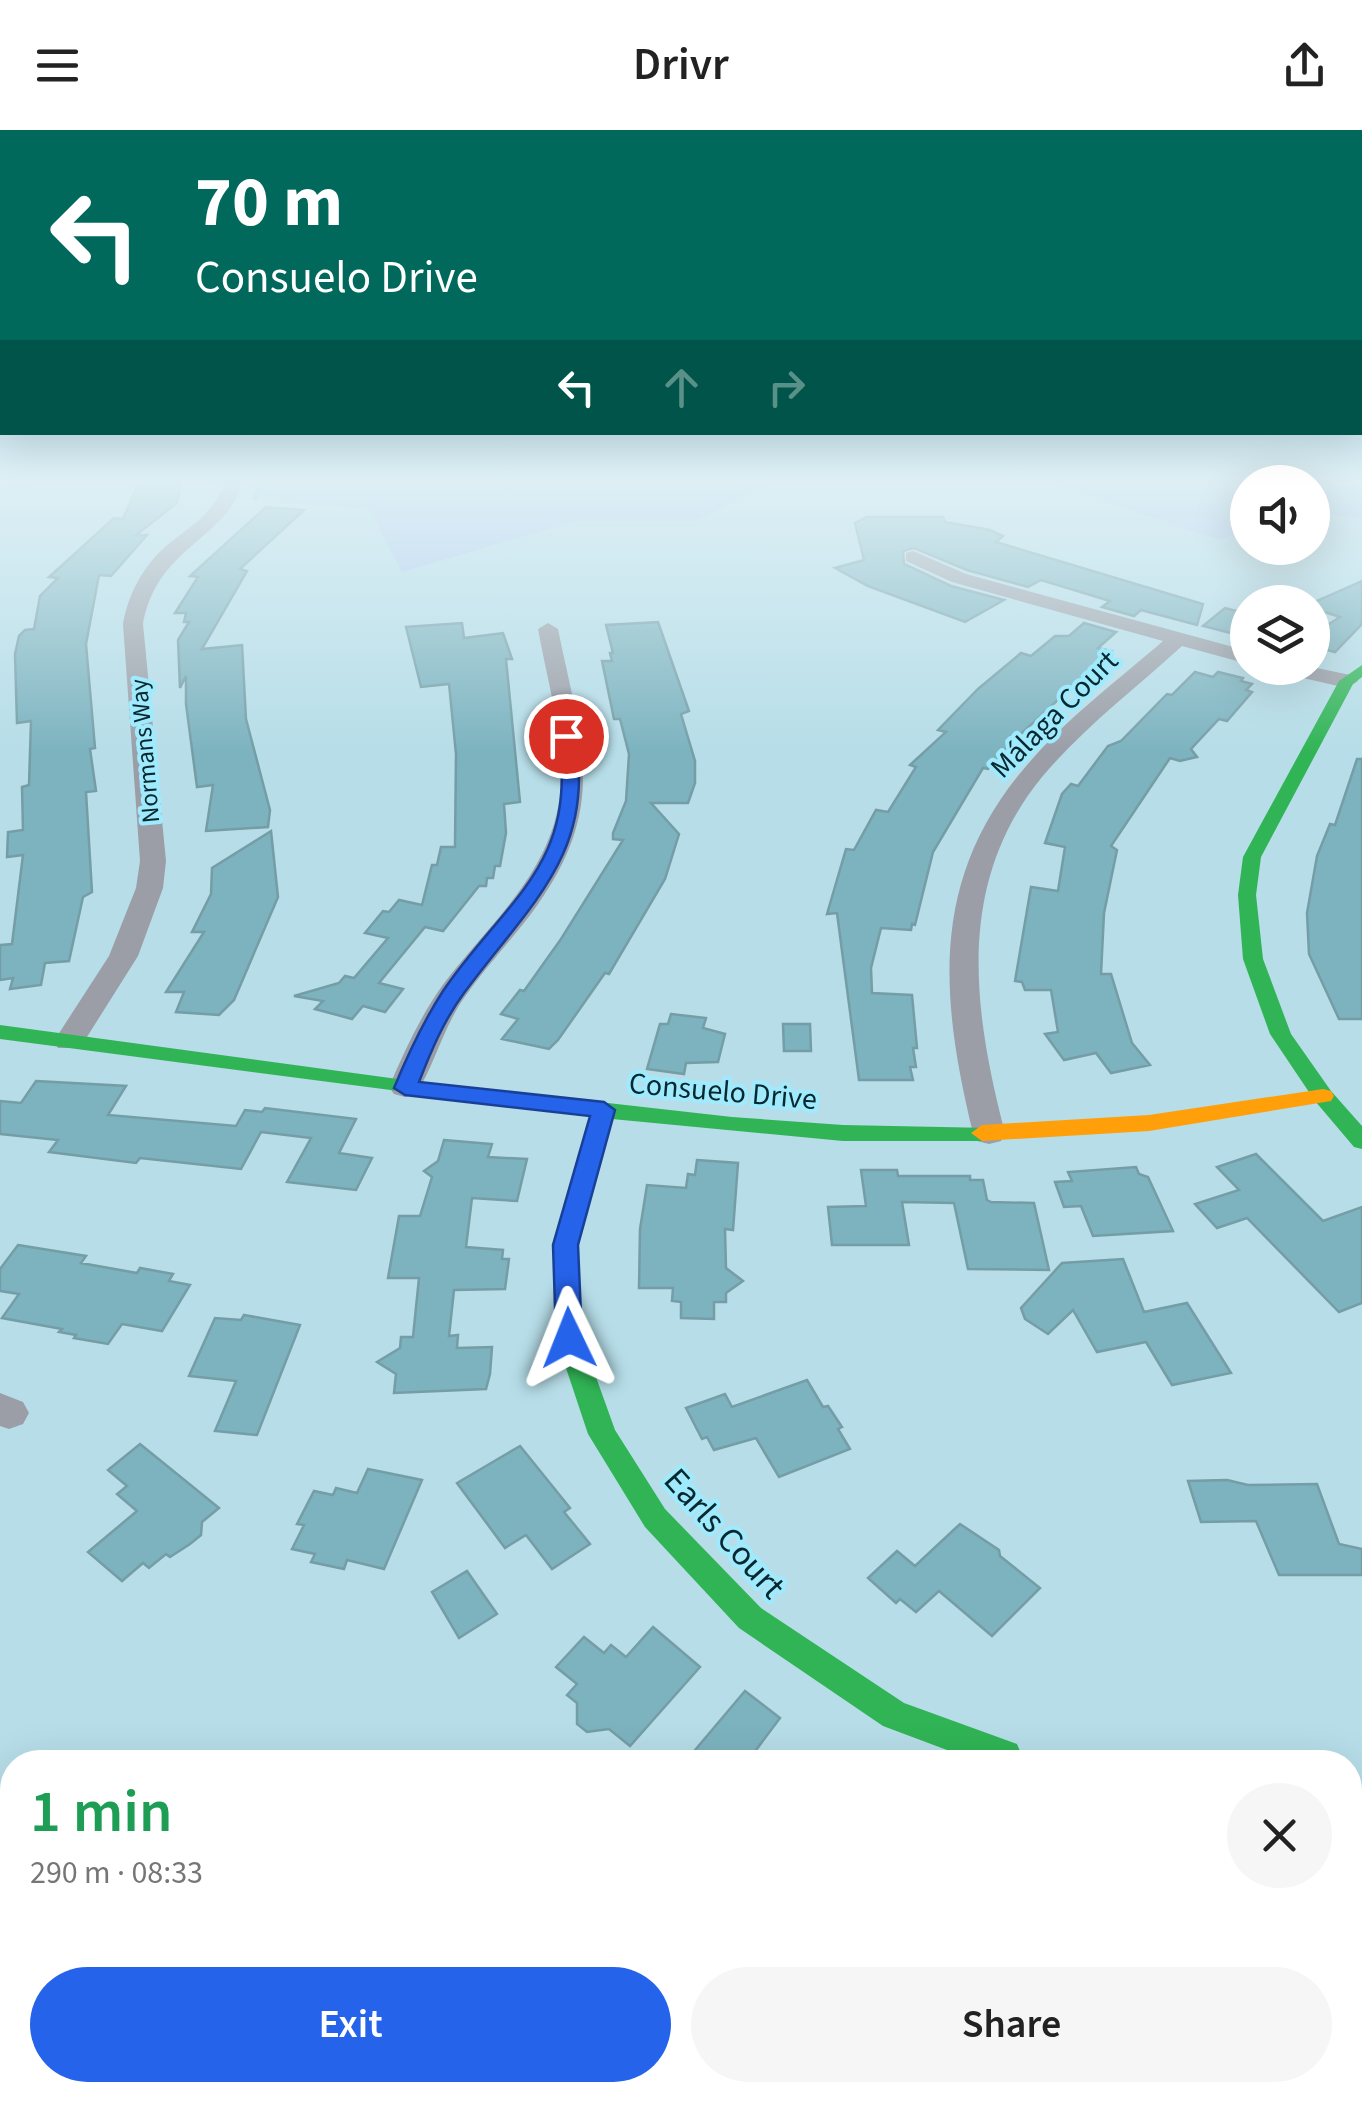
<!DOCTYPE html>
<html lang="en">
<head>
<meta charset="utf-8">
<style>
	:root { --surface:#fff; --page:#f6f6f6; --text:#222; --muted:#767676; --accent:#2563eb }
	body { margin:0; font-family:"Source Sans 3",sans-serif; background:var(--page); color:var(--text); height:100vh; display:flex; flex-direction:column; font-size:38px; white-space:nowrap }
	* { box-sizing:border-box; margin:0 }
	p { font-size:32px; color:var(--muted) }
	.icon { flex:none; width:55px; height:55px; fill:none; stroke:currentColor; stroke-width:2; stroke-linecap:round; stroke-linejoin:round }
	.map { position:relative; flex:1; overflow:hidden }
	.side { position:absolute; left:0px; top:1620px; width:1362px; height:352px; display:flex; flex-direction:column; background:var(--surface); border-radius:40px 40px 0 0; box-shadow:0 10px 40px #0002 }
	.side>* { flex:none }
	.banner { position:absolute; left:0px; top:0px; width:1362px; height:305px; box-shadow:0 10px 40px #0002; background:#00695c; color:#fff; overflow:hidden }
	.buttons { position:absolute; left:1230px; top:335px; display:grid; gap:20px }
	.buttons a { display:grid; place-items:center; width:100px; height:100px; border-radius:50%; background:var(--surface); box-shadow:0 10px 40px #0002; font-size:50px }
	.pin { position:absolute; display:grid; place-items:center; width:85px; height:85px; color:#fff; margin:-42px; border:5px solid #fff; border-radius:50%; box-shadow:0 2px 10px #0007 }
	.me { position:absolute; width:110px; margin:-55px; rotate:358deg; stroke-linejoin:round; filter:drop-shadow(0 0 8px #0008) }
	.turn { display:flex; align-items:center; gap:35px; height:210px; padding:0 30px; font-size:45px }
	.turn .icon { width:130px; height:130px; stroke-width:2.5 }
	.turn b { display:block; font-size:70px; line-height:85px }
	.lanes { display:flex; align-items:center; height:95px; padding:0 30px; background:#0003; justify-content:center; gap:50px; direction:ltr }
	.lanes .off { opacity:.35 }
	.round { display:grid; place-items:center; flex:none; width:105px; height:105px; border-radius:52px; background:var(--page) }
	.summary { display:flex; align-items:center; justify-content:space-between; height:170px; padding:0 30px }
	h1 { font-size:60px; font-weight:600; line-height:75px; color:#1e9e55 }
	.button { display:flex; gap:20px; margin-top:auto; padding:20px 30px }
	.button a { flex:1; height:115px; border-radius:60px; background:var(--accent); color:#fff; font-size:40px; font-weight:600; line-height:115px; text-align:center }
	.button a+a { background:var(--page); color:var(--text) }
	header { display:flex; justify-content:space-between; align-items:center; height:130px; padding:0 30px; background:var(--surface); font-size:45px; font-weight:600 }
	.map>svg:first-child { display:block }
	.green { fill:#b0c8f3 }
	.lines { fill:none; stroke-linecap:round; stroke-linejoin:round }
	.stream { stroke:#5cbad0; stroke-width:5 }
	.building { fill:#7cb3bf; stroke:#759da6; stroke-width:2.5 }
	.street { fill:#9b9ea7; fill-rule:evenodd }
	.fast { fill:#30b455; fill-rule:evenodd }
	.slow { fill:#ff9f0a; fill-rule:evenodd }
	.route { fill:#2563eb; stroke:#184099; stroke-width:2.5 }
	.labels { text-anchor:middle; stroke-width:8; stroke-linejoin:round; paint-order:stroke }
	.far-street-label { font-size:25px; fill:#08282f; stroke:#a0eafe }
	.street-label { font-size:30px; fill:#08282f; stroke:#a0eafe }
	.near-street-label { font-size:35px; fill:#08282f; stroke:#a0eafe }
</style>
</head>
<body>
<header><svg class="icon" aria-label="menu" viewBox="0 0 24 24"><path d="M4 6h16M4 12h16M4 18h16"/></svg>Drivr<svg class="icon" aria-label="share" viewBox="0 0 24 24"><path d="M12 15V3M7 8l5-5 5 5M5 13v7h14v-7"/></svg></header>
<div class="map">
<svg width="1362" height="1972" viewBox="0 0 1362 1972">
	<rect width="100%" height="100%" fill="#b6dde8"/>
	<g class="green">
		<polygon points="251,347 785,347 695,391 576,391 402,442 369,379 259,371"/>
		<polygon points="1031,347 1362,347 1362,388 1313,383 1312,352 1248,352 1247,400 1220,410"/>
	</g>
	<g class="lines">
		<polyline class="stream" points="255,368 262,347"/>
	</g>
	<g class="building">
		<polygon points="181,354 177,373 136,405 147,405 111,446 99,445 86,514 95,618 90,619 96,661 86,662 92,762 83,767 69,831 45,833 41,855 10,859 13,848 0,850 0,815 12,814 23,725 7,727 8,702 23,700 22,657 29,655 31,591 17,593 15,524 19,506 25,500 34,499 40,466 58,448 49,447 114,388 123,389 137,356"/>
		<polygon points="266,377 304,380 240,439 247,441 202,519 242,515 246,589 270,680 268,697 206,701 213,655 197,657 186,574 186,546 180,558 178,510 189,492 184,492 186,483 175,483 198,447 190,446"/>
		<polygon points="867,387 943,387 945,392 990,400 1003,406 996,412 1203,474 1197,495 1141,480 1134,486 1102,477 1110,471 1041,450 1028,457 967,440 914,418 903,421 904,434 951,456 1004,470 965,492 868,456 835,438 864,430 855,393"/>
		<polygon points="1362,451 1362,494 1335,522 1312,516 1312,505 1340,487 1312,478 1312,473"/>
		<polygon points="1225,478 1248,484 1248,489 1230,503 1203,496"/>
		<polygon points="658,492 689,581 681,584 695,631 695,653 688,673 651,673 679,704 665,749 609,844 605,843 558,910 549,919 502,909 518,889 501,884 520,860 524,861 561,809 623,710 613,709 613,703 626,671 629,624 620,589 614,589 602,531 612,531 610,523 613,523 606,495"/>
		<polygon points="462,493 464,508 503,503 512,529 506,529 520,672 504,674 506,703 500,736 495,736 493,748 487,748 486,756 479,756 443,801 425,797 379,853 403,859 385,882 363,876 352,889 315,879 323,871 294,866 339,853 345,846 354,848 388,808 365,803 383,781 389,782 399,770 422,775 432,735 437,735 441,717 455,717 456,624 449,554 421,557 406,497"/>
		<polygon points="1084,493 1116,502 1098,518 1111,521 1010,614 988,639 983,638 933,722 915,795 912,794 911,800 881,798 871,838 872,863 912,865 917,918 913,918 916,937 910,937 913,950 859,950 837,783 827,784 846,719 854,720 876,680 888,682 916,637 910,635 946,602 938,600 978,559 1021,523 1031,526 1055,506 1069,506"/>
		<polygon points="1195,542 1213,547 1218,542 1243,548 1241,551 1252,554 1246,560 1252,562 1227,591 1219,589 1191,619 1197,627 1180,631 1170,628 1111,716 1117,720 1104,783 1101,844 1111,844 1132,913 1150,935 1111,943 1096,923 1064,930 1045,904 1058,902 1051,860 1025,860 1022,852 1015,851 1031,757 1058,761 1065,717 1045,713 1062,664 1071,654 1078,656 1108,616 1121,611 1167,564 1172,565"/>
		<polygon points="1357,629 1362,629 1362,889 1339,889 1309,824 1307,783 1317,726 1330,694 1335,695"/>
		<polygon points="271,701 278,767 234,870 219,885 176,882 184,862 166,862 204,802 192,802 211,764 212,738"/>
		<polygon points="671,884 706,888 703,898 725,904 718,932 686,933 684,944 647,939 660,894 668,894"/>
		<polygon points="783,894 810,894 811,921 784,921"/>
		<polygon points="36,951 126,956 108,985 236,996 245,980 262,982 265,978 356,989 339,1023 372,1028 356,1060 287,1052 311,1008 261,1002 241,1039 140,1028 136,1033 49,1022 58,1010 0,1004 0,971 21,973"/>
		<polygon points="444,1010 492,1014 488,1027 527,1029 517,1071 472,1068 466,1117 503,1120 502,1129 509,1129 505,1159 454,1160 449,1206 458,1205 457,1218 492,1217 490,1244 486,1259 394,1263 396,1244 377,1232 400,1218 401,1207 413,1207 419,1148 388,1148 399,1086 420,1086 432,1047 424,1041 438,1031"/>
		<polygon points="1256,1024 1323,1091 1362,1077 1362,1173 1339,1182 1247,1088 1217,1098 1195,1074 1239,1060 1217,1037"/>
		<polygon points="697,1030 738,1033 733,1100 725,1099 726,1138 743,1151 726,1163 726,1172 714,1172 714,1189 681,1188 681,1172 672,1171 673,1158 639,1158 640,1099 647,1055 686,1058 688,1044 695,1045"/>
		<polygon points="1136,1037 1139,1044 1148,1047 1173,1101 1093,1106 1081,1076 1064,1077 1055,1052 1072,1051 1068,1042"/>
		<polygon points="861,1040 897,1040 898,1046 970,1046 970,1050 983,1050 987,1070 991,1072 1034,1073 1049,1140 968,1139 954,1073 902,1072 909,1115 832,1115 828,1077 866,1076"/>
		<polygon points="18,1115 86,1126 81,1133 137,1143 140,1138 173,1144 169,1151 190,1155 162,1201 122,1194 108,1214 74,1208 76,1205 59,1202 62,1199 2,1188 19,1164 0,1161 0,1139"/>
		<polygon points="1123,1129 1144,1182 1187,1173 1231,1243 1172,1255 1146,1212 1097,1222 1073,1180 1048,1204 1025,1189 1021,1178 1062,1133"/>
		<polygon points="244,1185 300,1195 257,1305 215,1301 236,1251 189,1246 215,1188 241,1190"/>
		<polygon points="807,1250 823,1277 828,1276 842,1297 838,1299 850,1319 779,1347 756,1308 714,1320 707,1307 702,1309 686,1278 725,1264 732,1277"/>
		<polygon points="140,1314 219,1378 202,1392 201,1405 190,1414 170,1427 166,1424 149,1438 143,1433 122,1451 88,1422 137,1381 117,1364 127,1356 108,1340"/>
		<polygon points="520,1316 570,1378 564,1382 590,1414 552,1439 526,1405 505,1418 457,1353"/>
		<polygon points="368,1339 422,1350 384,1439 347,1430 344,1439 311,1432 315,1424 292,1419 304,1395 297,1394 314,1361 333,1365 336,1358 357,1363"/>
		<polygon points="1227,1350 1248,1355 1317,1354 1339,1414 1362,1419 1362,1445 1279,1445 1256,1391 1201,1392 1188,1351"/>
		<polygon points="960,1394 999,1420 1000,1426 1040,1458 992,1506 939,1461 916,1482 900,1469 896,1473 868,1448 897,1421 915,1436"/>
		<polygon points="467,1441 497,1484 459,1508 432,1462"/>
		<polygon points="653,1497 700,1537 630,1616 609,1599 587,1602 577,1594 577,1573 567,1565 577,1554 556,1537 584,1507 604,1523 611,1515 626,1527"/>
		<polygon points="745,1561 780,1588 747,1632 685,1632"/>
	</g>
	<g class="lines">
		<g class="street">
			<path d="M225,347H243C232,409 157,414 143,494L166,731L163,758L138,826L80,918H58L54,911L109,826L136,758L140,731L123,494C128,465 142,438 164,418C189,396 219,382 225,347Z"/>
			<path d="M913,421L966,444L1248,521V534L1182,516C1135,559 1083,598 1042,647C955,753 973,880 1005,1003L1001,1011L989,1014L977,1011L973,1003C940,867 929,748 1027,635C1067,588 1117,551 1163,511L952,452L906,431V423Z"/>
			<path d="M548,493L558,499C581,612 609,675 536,777C513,809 486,836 464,868C443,898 435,934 416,964L405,967L394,964L389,957C404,922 420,887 442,856C485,798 547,748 559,672C567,615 548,555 538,499Z"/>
			<polygon points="1312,537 1355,546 1358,551 1347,558 1281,543 1278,538"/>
			<polygon points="0,1263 23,1272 29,1283 23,1294 9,1299 0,1296"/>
		</g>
		<g class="fast">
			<polygon points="1362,535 1362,547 1353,554 1261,727 1256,765 1263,829 1291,904 1331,961 1362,996 1362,1019 1354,1017 1315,971 1270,904 1243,829 1238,765 1243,727 1339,551"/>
			<polygon points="0,895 405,950 732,987 843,995 990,998 993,1003 982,1011 843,1011 612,989 577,1115 582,1208 615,1300 665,1379 761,1478 904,1573 1017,1614 1022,1626 1019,1632 979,1632 883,1596 739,1498 645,1397 588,1304 556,1208 553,1115 590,986 0,909"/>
		</g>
		<polygon class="slow" points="1323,959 1331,961 1334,966 1331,971 1149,1001 982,1011 971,1003 982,995 1149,985"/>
	</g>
	<linearGradient id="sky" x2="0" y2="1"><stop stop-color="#70b6de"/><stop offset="0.56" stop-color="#def0f5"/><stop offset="1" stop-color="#def0f5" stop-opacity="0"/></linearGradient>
	<rect width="1362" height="623" fill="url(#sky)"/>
	<path class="route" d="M566,601L575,606C597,724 527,777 464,863C444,890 431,921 419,952L604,972L615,980L578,1115L582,1208L578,1215L569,1218L560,1215L556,1208L553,1115L590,986L405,965L394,958C408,924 423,892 443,861C505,770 580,734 558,606Z"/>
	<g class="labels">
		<g class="far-street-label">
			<text transform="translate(144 621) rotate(-95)" y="9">Normans Way</text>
		</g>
		<g class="street-label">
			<text transform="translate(1054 584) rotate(-45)" y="10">Málaga Court</text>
			<text transform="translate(723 961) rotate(5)" y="10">Consuelo Drive</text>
		</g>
		<g class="near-street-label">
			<text transform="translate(725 1403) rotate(48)" y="12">Earls Court</text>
		</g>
	</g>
</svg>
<div class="buttons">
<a><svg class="icon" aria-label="sound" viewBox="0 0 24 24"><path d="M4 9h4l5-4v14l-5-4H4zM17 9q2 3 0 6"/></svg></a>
<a><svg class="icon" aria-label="layers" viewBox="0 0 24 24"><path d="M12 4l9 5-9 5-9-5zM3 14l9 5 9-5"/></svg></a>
</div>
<div class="pin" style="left:566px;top:606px;background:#d93025"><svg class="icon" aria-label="arrive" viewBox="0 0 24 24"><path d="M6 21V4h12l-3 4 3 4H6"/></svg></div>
<svg class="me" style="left:569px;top:1208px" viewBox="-20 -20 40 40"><path d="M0-17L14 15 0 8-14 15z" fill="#2563eb" stroke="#fff" stroke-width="4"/></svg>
<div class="banner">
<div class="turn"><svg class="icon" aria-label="left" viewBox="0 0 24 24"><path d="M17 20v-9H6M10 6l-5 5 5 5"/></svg><div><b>70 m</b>Consuelo Drive</div></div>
<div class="lanes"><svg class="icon" aria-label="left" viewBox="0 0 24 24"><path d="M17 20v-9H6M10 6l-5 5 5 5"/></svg><svg class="icon off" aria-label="ahead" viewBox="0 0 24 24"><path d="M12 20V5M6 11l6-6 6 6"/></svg><svg class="icon off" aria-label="right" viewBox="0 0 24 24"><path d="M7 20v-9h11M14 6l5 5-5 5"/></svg></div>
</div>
<section class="side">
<div class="summary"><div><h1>1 min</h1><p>290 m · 08:33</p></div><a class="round"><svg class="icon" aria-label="close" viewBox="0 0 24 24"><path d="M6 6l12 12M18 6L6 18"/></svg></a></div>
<div class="button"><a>Exit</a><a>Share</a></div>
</section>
</div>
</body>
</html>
